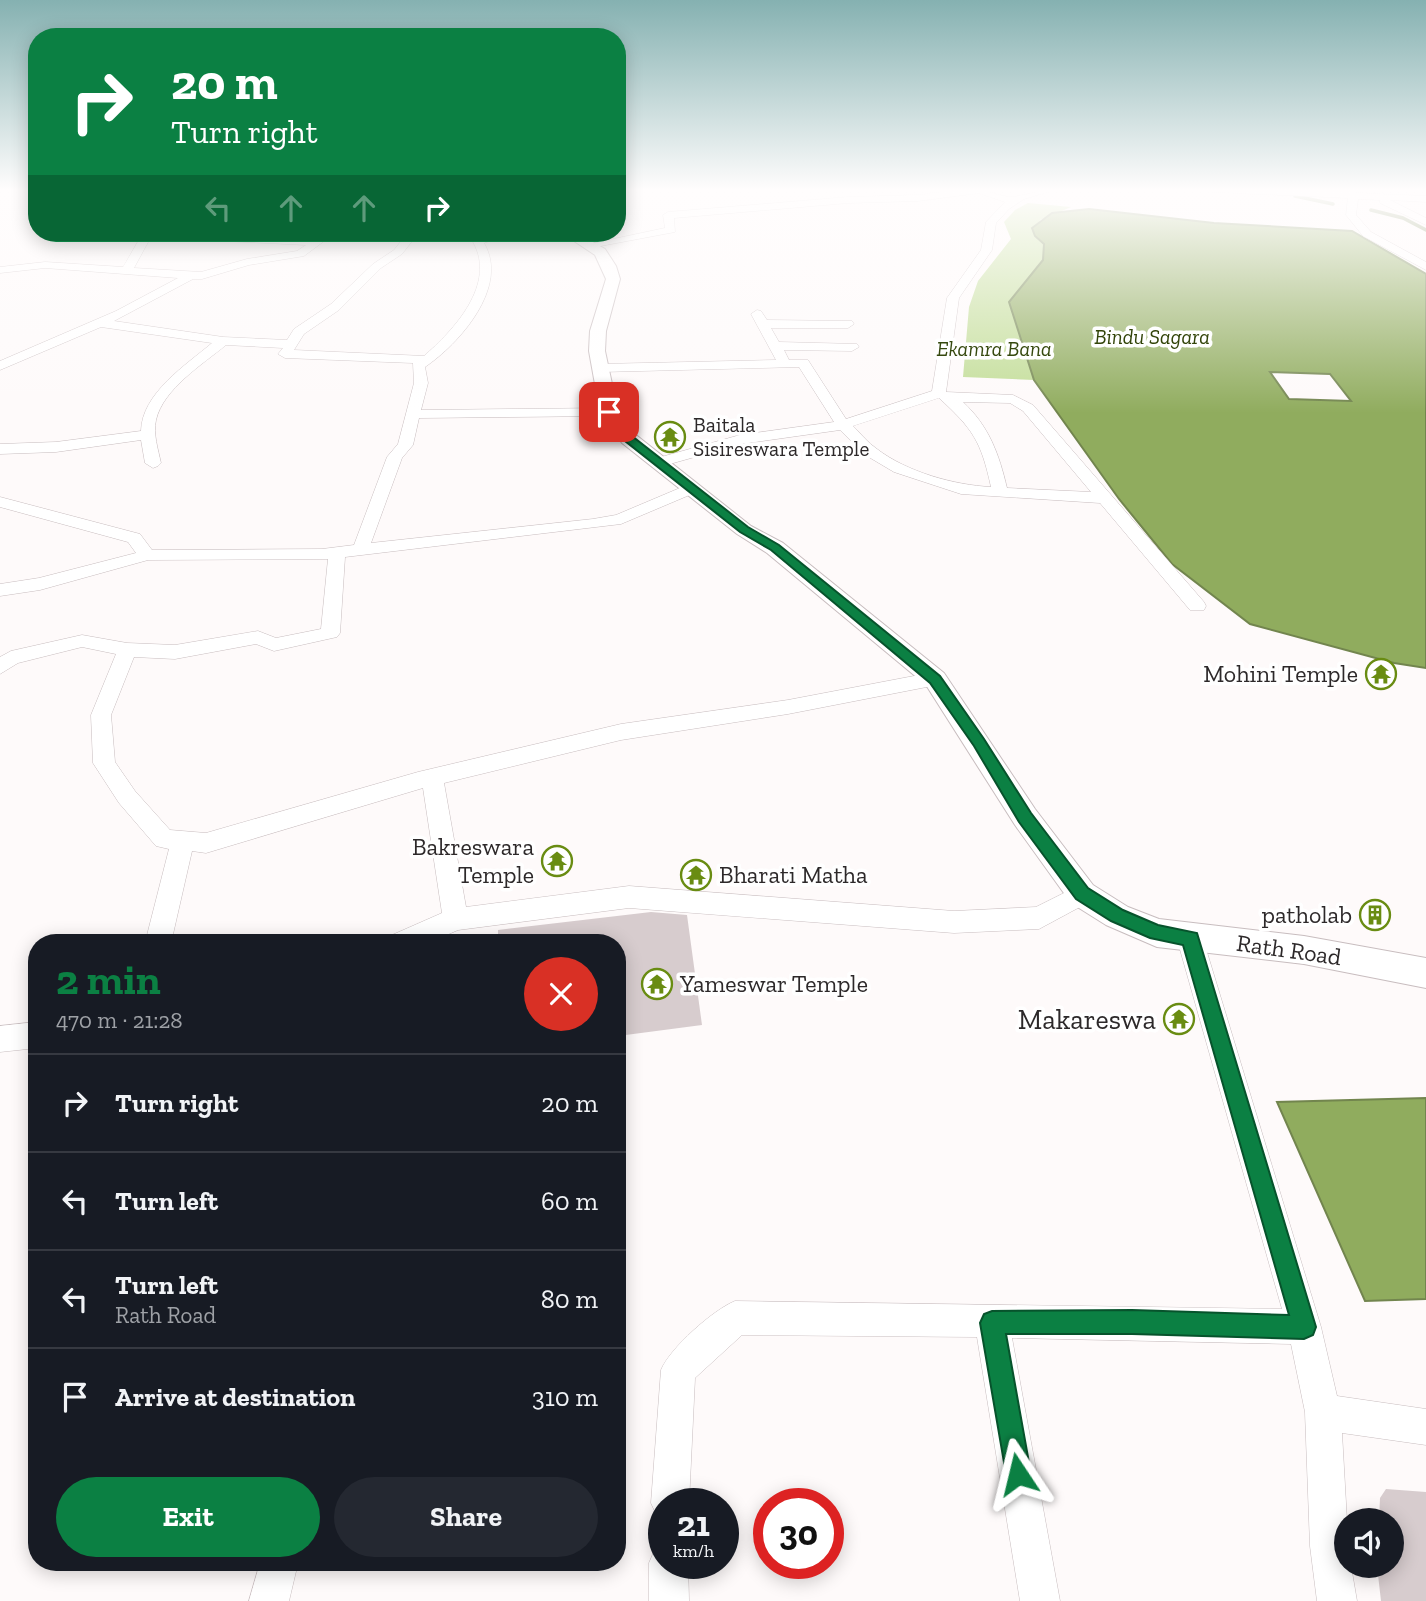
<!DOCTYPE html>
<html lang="en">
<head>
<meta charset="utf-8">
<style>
	:root { --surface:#171b24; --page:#242831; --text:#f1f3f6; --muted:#9ea1a6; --line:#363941; --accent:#0b8043 }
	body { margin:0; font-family:"Zilla Slab",serif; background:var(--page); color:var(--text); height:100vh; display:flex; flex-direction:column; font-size:26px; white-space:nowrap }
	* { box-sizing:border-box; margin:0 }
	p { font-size:23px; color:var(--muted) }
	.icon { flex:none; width:38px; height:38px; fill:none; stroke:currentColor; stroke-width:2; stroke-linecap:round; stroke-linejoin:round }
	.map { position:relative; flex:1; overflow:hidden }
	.panel { position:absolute; left:28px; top:934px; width:598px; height:637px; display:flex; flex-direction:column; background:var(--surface); border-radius:28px; box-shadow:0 4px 18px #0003 }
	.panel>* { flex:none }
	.guide { position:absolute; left:28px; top:28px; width:598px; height:214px; border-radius:28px; box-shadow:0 4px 18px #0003; background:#0b8043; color:#fff; overflow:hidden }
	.fabs { position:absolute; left:1334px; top:1508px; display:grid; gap:14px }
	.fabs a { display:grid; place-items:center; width:70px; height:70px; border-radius:50%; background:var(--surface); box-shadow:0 4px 18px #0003; font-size:35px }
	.speed { position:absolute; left:648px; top:1488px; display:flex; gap:14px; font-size:35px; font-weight:700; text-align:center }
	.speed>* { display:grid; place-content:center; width:91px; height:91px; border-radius:50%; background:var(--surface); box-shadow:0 4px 18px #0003; line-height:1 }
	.speed small { font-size:18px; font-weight:400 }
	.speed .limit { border:10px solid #d22; background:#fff; color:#111 }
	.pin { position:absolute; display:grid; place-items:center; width:60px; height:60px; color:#fff; margin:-30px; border-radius:14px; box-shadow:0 4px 10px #0006 }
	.me { position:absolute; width:77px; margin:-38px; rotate:350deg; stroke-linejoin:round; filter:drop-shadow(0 0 5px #0008) }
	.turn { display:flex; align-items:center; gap:24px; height:147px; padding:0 28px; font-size:32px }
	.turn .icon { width:91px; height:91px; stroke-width:2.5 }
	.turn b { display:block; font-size:49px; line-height:60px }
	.lanes { display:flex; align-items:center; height:66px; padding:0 28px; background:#0003; justify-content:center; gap:35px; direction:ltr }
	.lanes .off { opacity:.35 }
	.round { display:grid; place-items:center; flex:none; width:74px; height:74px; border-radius:37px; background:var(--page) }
	.head { display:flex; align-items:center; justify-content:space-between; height:119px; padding:0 28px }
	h1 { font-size:42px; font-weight:800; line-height:52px; color:var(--accent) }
	.cta { display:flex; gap:14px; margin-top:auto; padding:14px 28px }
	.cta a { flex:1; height:80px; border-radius:42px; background:var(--accent); color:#fff; font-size:28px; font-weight:800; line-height:80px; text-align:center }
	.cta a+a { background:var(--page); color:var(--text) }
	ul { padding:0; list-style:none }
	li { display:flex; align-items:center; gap:21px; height:98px; padding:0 28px; border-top:2px solid var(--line) }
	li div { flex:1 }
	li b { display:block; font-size:26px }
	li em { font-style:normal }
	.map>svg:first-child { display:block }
	.green { fill:#c2dd97 }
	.water { fill:#90ac5e; stroke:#72854e; stroke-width:2; fill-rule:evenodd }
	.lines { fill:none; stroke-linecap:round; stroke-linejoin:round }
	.stream { stroke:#72854e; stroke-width:3.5 }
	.building { fill:#d7ccce }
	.minor-casing { stroke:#c8bdbf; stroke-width:1 }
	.tertiary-casing { stroke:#c8bdbf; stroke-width:2 }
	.minor { fill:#fff; fill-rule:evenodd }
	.tertiary { fill:#fff; fill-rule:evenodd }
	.route { fill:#0b8043; stroke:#07532c; stroke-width:2 }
	.labels { text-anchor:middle; stroke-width:7; stroke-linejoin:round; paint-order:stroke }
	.far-water-label { font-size:21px; font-style:italic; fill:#324409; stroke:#fff }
	.far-park-label { font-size:21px; font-style:italic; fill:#36490f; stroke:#fff }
	.far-poi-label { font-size:21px; fill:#2d292a; stroke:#fff; text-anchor:start }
	.poi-label { font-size:24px; fill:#2d292a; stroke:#fff; text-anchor:end }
	.street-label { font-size:24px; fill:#2d292a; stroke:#fff }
	.near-poi-label { font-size:28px; fill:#2d292a; stroke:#fff; text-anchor:end }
</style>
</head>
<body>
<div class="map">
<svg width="1426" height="1601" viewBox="0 0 1426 1601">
	<rect width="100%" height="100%" fill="#fefafa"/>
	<polygon class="green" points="1028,203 1071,207 1040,220 1035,236 1044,244 1043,260 1010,302 1034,380 963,377 969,307 978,281 1011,239 1004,222 1015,210"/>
	<g class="water">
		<path d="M1089,209L1214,223L1352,231L1426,274V668L1394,663L1250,624L1172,564L1119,499L1034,380L1009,302L1043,260L1044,244L1035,236L1032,228L1052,213ZM1270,372L1330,374L1351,401L1289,399Z"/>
		<polygon points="1426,1098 1426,1299 1365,1301 1277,1102"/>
	</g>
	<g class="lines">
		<g class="stream">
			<polyline points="1295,196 1333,204"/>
			<polyline points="1371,210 1403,218 1426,230"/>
		</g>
	</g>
	<g class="building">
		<polygon points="651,912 687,915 702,1025 618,1036 618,943 498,943 498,930"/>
		<polygon points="1386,1489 1426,1492 1426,1601 1381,1601 1377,1566 1391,1566 1391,1521 1379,1521 1380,1498"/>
	</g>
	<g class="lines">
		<g class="minor-casing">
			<g id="minor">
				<path d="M966,189C986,189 991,194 1009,197C1015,198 1044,189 1058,189L1024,199L1009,209L996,223L992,250L959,298L946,392L1013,395L1033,405L1204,602L1206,606L1204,610H1190L1100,503L961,494L894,472L867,456L840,430L741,444L659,467L651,462L654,459L740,435L834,422L799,367L600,372L593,368L600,364L776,360L751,314L757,310L761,311L767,320L852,321L854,324L848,328H771L779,342L857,344L859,347L852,351L784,350L789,360H808L846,419L932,391L947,298L981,250L986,222L1005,202L979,193L918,201L848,203L674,218L675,232L590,248L585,245L665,228L663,215L668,212L848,197L918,195ZM939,398C973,429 981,441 991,487C954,485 907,472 877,449C868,443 861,434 853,426ZM963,402L1010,403L1023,411L1091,492L1007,488C999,454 989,426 963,402Z"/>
				<polygon points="1207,189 1346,192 1344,189 1354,189 1356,193 1426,196 1426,202 1390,200 1426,218 1426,225 1380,203 1380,200 1358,199 1356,215 1371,232 1426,262 1426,270 1363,236 1346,215 1348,198 1212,192"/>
				<path d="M143,233H153L134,268L201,272L247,259L297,251L306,245L225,241L220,238V233L315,239L323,233H335L304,256L249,265L202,279H193L114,321L223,337L287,340L294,329L331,304L373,264L394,250L406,235L451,233L446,236L413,240L402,254L381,268L339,310L304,334L294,350L424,356C454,330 497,284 473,242L474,240L496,233H511L484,243C510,287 459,344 425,367L428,383L421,410L609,408L616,412L609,416L419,418L413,445L402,458L371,543L593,519L616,515L687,485L693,483L701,488L699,491L621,524L345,557L340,633L337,637L274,651L256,644L175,659L134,657L111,715L115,762L135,791L170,830L206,833L418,772L621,724L788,700L935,672L942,674L945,679L942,684L788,714L621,740L444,783L466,907L629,886L954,911L1036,907L1082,884L1091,887L1094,894L1091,901L1039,929L954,933L629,908L458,930L428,943H388L392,935L442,913L423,788L206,853L192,851L171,943H145L169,849L156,846L119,803L93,763L91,715L116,654L82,647L18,663L0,674V657L11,651L82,635L127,643L175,645L258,631L276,638L321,629L328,559L148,560L40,590L0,596V584L39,578L136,553L128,542L0,507V497L140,534L152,550L322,549L354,545L387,457L398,444L414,383L413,363L285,358L278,354L283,348L226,345C203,364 163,389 156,420C153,434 158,449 161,463L158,466L153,468L145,463L141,440L56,452L0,454V444L56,442L141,431C142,393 186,365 212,343L101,327L0,370V361L116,311L178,278L45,268L0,273V267L45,262L123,267Z"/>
				<path d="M1190,928L1199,931L1203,939L1321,1327L1337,1396L1426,1409V1445L1342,1433L1347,1521L1346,1566H1351L1357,1601H1317L1310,1546L1305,1412L1291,1344L1012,1338L1060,1601H1020L977,1337L742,1335L695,1378L689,1503H663V1519L657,1516L651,1503L661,1370C670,1348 713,1310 735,1301L1282,1309L1177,939L1181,931Z"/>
				<polygon points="37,1022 37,1048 0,1052 0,1026"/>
				<polygon points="663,1546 663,1563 688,1563 689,1601 649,1601 649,1563 655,1549"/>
				<polygon points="260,1563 298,1563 289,1601 249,1601"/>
			</g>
		</g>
		<g class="tertiary-casing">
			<polygon id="tertiary" points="562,233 577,233 605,249 616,266 620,279 606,331 605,351 618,412 636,435 751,526 783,543 944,673 1035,809 1093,885 1128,907 1159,919 1304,936 1426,958 1426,988 1304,964 1157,947 1106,925 1071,903 1015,825 926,685 767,553 737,534 622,443 600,412 589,351 590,331 606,279 595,255"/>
		</g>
		<use href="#minor" class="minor"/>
		<use href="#tertiary" class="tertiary"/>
	</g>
	<linearGradient id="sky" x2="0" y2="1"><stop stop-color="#85b1b1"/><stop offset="0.46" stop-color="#fffdfd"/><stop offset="1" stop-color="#fffdfd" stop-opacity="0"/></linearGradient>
	<rect width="1426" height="413" fill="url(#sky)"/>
	<polygon class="route" points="606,410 613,410 632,436 748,527 779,545 940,676 984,739 1031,813 1088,888 1123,910 1158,925 1197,933 1316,1327 1313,1335 1304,1339 1132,1334 1006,1334 1031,1474 1028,1484 1018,1487 1009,1484 1006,1474 980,1323 984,1314 992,1311 1132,1310 1289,1315 1183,945 1150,938 1111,921 1076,899 1019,822 974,746 930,683 771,550 740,532 625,441 604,412"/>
	<defs>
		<g id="temple-ring" transform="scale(1.575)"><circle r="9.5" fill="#fff" stroke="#698c12" stroke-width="1.5"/><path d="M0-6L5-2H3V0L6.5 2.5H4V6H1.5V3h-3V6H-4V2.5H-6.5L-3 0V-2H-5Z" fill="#698c12"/></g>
		<g id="building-ring" transform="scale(1.575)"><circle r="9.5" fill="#fff" stroke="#698c12" stroke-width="1.5"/><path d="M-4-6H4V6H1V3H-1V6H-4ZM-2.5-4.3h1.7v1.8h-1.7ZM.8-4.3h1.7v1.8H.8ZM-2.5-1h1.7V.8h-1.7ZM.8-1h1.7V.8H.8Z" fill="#698c12"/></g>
	</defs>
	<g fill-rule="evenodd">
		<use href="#temple-ring" x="670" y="437"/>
		<use href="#temple-ring" x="1381" y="674"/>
		<use href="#temple-ring" x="557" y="861"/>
		<use href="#temple-ring" x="696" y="875"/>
		<use href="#building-ring" x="1375" y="915"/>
		<use href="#temple-ring" x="657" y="984"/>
		<use href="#temple-ring" x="1179" y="1019"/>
	</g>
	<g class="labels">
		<g class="far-water-label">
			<text x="1152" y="344">Bindu Sagara</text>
		</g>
		<g class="far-park-label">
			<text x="994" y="356">Ekamra Bana</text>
		</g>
		<g class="far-poi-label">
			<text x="693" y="432">Baitala<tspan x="693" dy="24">Sisireswara Temple</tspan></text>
		</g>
		<g class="poi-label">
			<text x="1358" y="682">Mohini Temple</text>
			<text x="534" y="855">Bakreswara<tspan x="534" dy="28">Temple</tspan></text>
			<text x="719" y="883" text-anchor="start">Bharati Matha</text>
			<text x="1352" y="923">patholab</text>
			<text x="680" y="992" text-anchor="start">Yameswar Temple</text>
		</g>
		<g class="street-label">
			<text transform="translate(1289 950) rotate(8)" y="8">Rath Road</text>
		</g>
		<g class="near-poi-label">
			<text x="1156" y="1029">Makareswa</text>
		</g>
	</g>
</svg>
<div class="fabs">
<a><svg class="icon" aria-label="sound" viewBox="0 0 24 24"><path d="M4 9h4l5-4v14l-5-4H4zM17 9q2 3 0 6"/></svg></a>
</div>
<div class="speed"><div>21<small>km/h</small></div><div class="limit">30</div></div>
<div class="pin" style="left:609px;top:412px;background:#d93025"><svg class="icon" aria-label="arrive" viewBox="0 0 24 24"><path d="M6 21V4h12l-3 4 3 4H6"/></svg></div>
<svg class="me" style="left:1018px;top:1474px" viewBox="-20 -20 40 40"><path d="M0-17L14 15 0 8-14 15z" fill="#0b8043" stroke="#fff" stroke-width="4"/></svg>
<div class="guide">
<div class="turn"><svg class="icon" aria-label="right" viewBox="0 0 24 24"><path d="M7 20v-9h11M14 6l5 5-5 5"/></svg><div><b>20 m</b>Turn right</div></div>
<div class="lanes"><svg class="icon off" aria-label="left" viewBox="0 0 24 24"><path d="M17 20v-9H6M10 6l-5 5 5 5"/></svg><svg class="icon off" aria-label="ahead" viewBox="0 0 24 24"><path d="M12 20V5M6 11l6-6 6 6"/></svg><svg class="icon off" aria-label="ahead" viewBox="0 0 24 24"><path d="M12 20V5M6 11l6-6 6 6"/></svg><svg class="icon" aria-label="right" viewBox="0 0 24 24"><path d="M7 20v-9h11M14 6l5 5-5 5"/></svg></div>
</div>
<section class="panel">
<div class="head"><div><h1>2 min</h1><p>470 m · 21:28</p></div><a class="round" style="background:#d93025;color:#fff"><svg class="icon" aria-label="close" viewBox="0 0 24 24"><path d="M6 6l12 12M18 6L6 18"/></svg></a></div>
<ul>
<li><svg class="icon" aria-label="right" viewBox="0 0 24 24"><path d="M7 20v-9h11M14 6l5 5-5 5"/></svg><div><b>Turn right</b></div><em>20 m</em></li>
<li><svg class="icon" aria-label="left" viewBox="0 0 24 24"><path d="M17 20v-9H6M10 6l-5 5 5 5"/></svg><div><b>Turn left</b></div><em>60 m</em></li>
<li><svg class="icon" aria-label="left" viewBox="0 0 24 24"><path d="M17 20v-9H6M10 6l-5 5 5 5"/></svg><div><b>Turn left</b><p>Rath Road</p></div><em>80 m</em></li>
<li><svg class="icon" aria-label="arrive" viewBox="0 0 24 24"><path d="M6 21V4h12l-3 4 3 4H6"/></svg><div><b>Arrive at destination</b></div><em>310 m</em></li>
</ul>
<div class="cta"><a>Exit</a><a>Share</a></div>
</section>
</div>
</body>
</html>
